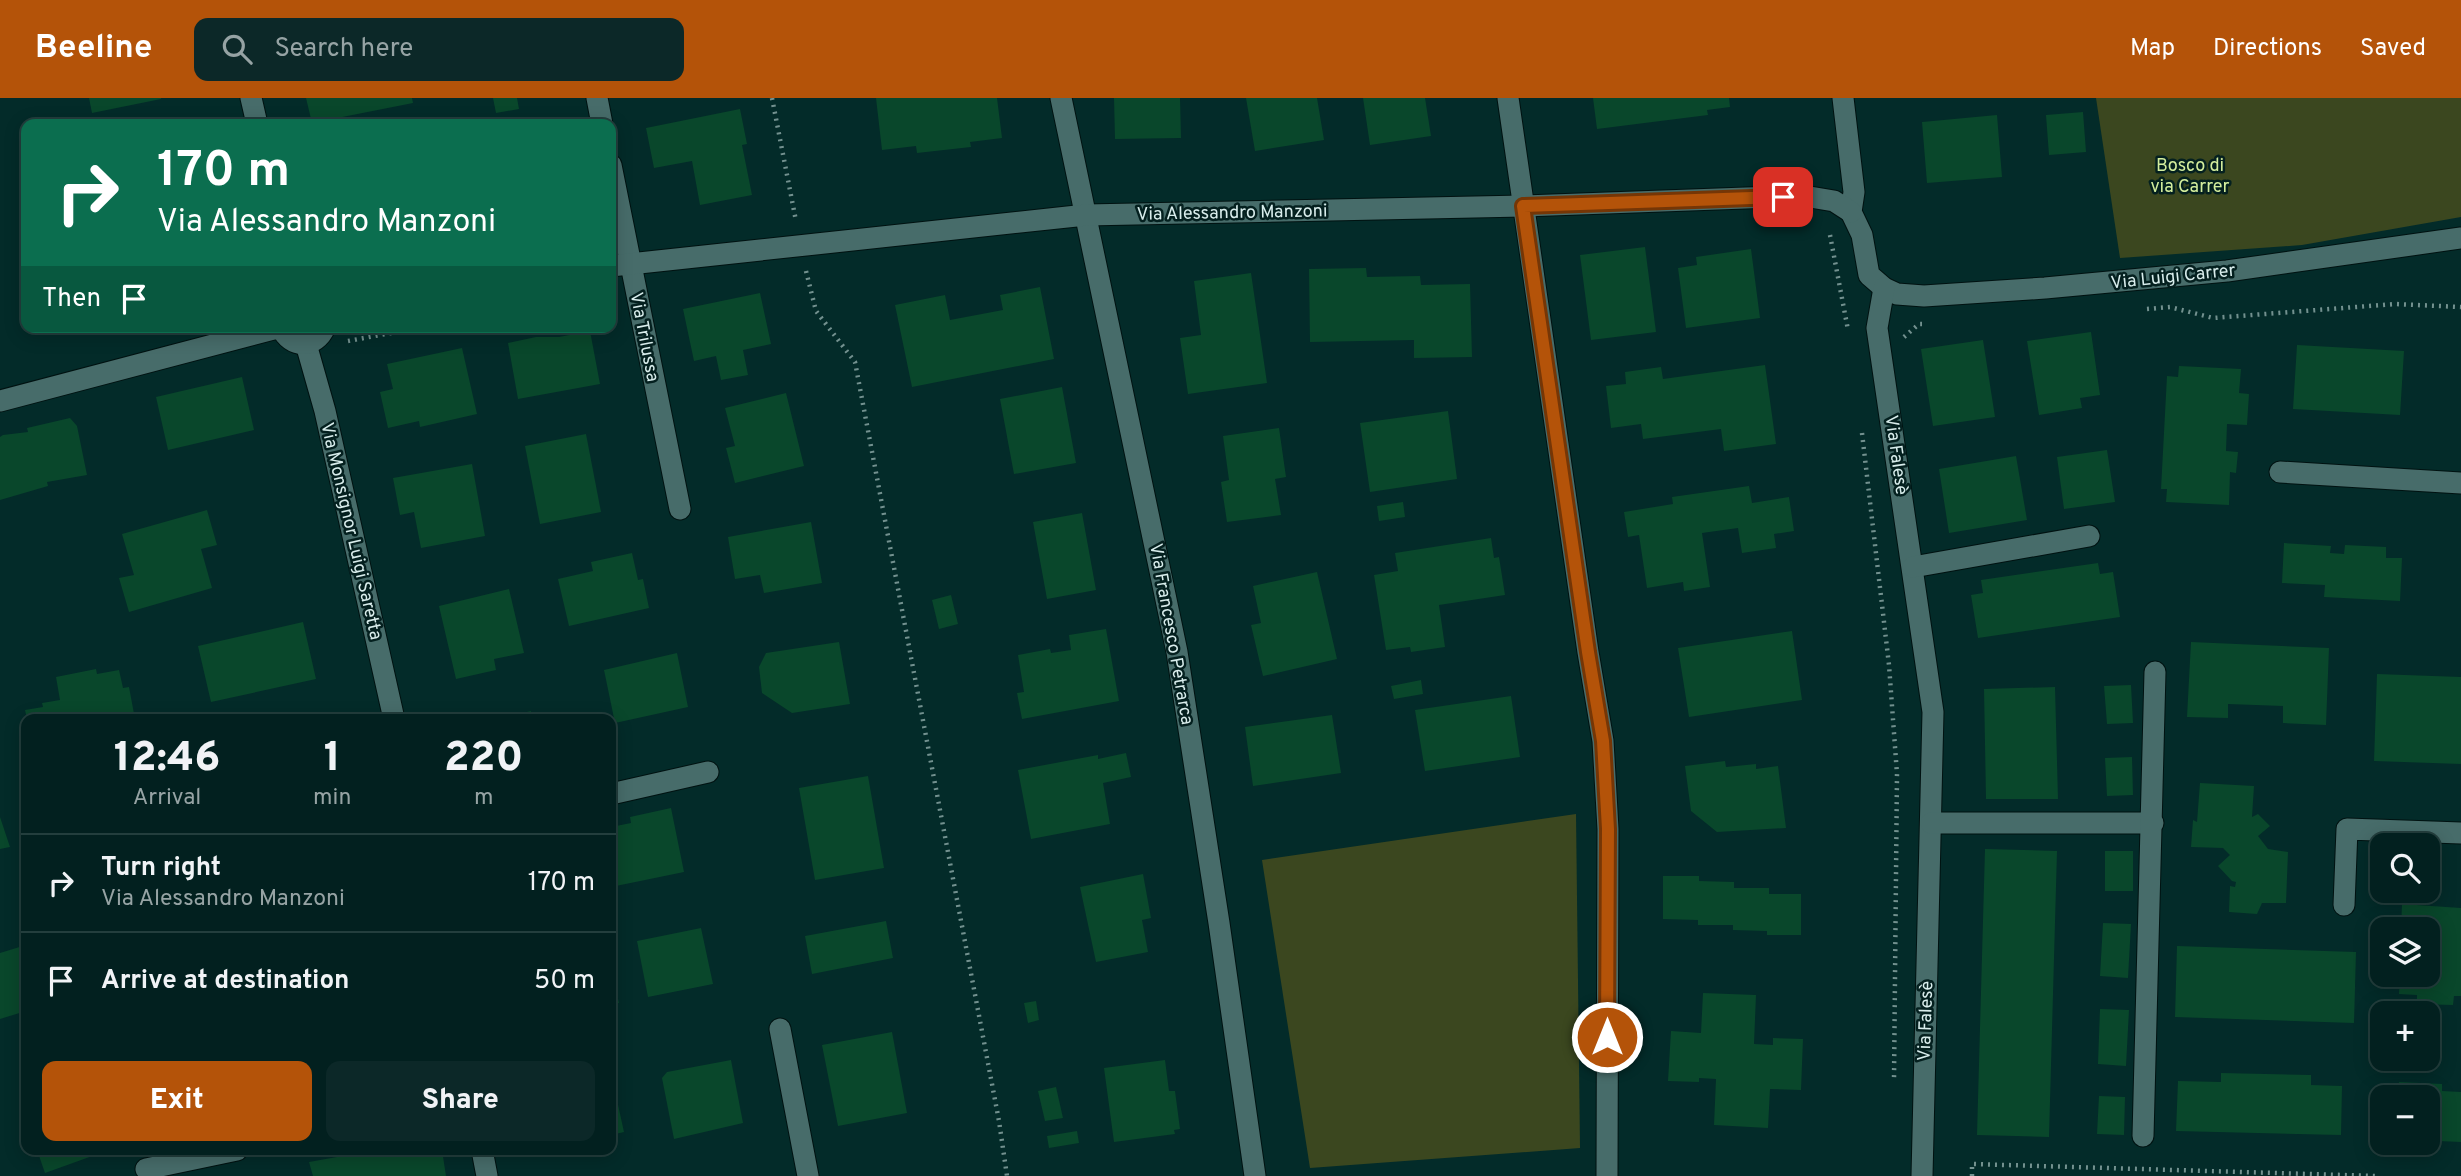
<!DOCTYPE html>
<html lang="en">
<head>
<meta charset="utf-8">
<style>
	:root { --surface:#02201f; --page:#0c2828; --text:#f1f3f6; --muted:#96a3a4; --line:#233e3d; --accent:#b45309 }
	body { margin:0; font-family:Overpass,sans-serif; background:var(--page); color:var(--text); height:100vh; display:flex; flex-direction:column; font-size:26px; white-space:nowrap }
	* { box-sizing:border-box; margin:0 }
	p { font-size:23px; color:var(--muted) }
	.icon { flex:none; width:38px; height:38px; fill:none; stroke:currentColor; stroke-width:2; stroke-linecap:round; stroke-linejoin:round }
	.map { position:relative; flex:1; overflow:hidden }
	.panel { position:absolute; left:21px; top:616px; width:595px; height:441px; display:flex; flex-direction:column; background:var(--surface); border-radius:14px; box-shadow:0 4px 18px #0003,0 0 0 2px var(--line) }
	.panel>* { flex:none }
	.hud { position:absolute; left:21px; top:21px; width:595px; height:214px; border-radius:14px; box-shadow:0 4px 18px #0003,0 0 0 2px var(--line); background:#0b6e4f; color:#fff; overflow:hidden }
	.tools { position:absolute; left:2370px; top:735px; display:grid; gap:14px }
	.tools a { display:grid; place-items:center; width:70px; height:70px; border-radius:14px; background:var(--surface); box-shadow:0 4px 18px #0003,0 0 0 2px var(--line); font-size:35px }
	.pin { position:absolute; display:grid; place-items:center; width:60px; height:60px; color:#fff; margin:-30px; border-radius:14px; box-shadow:0 4px 10px #0006 }
	.me { position:absolute; width:77px; margin:-38px; rotate:0deg; stroke-linejoin:round; filter:drop-shadow(0 0 5px #0008) }
	.turn { display:flex; align-items:center; gap:24px; height:147px; padding:0 21px; font-size:32px }
	.turn .icon { width:91px; height:91px; stroke-width:2.5 }
	.turn b { display:block; font-size:49px; line-height:60px }
	.then { display:flex; align-items:center; height:66px; padding:0 21px; background:#0003; gap:14px; font-size:26px }
	.eta { display:flex; justify-content:space-evenly; align-items:center; height:119px; text-align:center }
	.eta b { font-size:42px; font-weight:800; line-height:49px }
	.action { display:flex; gap:14px; margin-top:auto; padding:14px 21px }
	.action a { flex:1; height:80px; border-radius:14px; background:var(--accent); color:#fff; font-size:28px; font-weight:800; line-height:80px; text-align:center }
	.action a+a { background:var(--page); color:var(--text) }
	ul { padding:0; list-style:none }
	li { display:flex; align-items:center; gap:21px; height:98px; padding:0 21px; border-top:2px solid var(--line) }
	li div { flex:1 }
	li b { display:block; font-size:26px }
	li em { font-style:normal }
	header { display:flex; align-items:center; gap:42px; box-sizing:border-box; height:98px; padding:0 35px; background:var(--accent); color:#fff }
	header strong { font-size:33px }
	nav { display:flex; gap:38px; margin-inline-start:auto; font-size:24px }
	.search { width:490px; height:63px; background:var(--page); display:flex; align-items:center; gap:18px; box-sizing:border-box; padding:0 24px; border-radius:14px; color:var(--muted); font-size:26px }
	.map>svg:first-child { display:block }
	.green { fill:#3b471f }
	.building { fill:#09472b }
	.lines { fill:none; stroke-linecap:round; stroke-linejoin:round }
	.minor-casing { stroke:#001211; stroke-width:23 }
	.path { stroke:#73918f; stroke-width:4.5; stroke-dasharray:2 5; stroke-linecap:butt }
	.minor { stroke:#476c6a; stroke-width:21 }
	.route-casing { stroke:#753606; stroke-width:18 }
	.route { stroke:#b45309; stroke-width:12 }
	.labels { text-anchor:middle; stroke-width:5; stroke-linejoin:round; paint-order:stroke }
	.park-label { font-size:18px; fill:#d4ee9d; stroke:#04201f }
	.street-label { font-size:18px; fill:#d9edec; stroke:#04201f }
</style>
</head>
<body>
<header>
<strong>Beeline</strong>
<div class="search"><svg class="icon" aria-label="search" viewBox="0 0 24 24"><circle cx="10" cy="10" r="6"/><path d="M15 15l6 6"/></svg>Search here</div>
<nav><a>Map</a><a>Directions</a><a>Saved</a></nav>
</header>
<div class="map">
<svg width="2461" height="1078" viewBox="0 0 2461 1078">
	<rect width="100%" height="100%" fill="#032b29"/>
	<g class="green">
		<polygon points="2096,0 2461,0 2461,119 2302,147 2120,160"/>
		<polygon points="1576,716 1580,1050 1310,1070 1262,762"/>
	</g>
	<g class="building">
		<polygon points="89,0 161,0 161,1 92,15"/>
		<polygon points="306,0 412,0 413,5 312,25"/>
		<polygon points="493,0 517,0 519,11 496,15"/>
		<polygon points="876,0 997,0 1002,40 970,44 971,49 917,55 916,48 882,52"/>
		<polygon points="1114,0 1180,0 1181,40 1115,41"/>
		<polygon points="1246,0 1317,0 1324,42 1255,53"/>
		<polygon points="1363,0 1425,0 1431,38 1370,47"/>
		<polygon points="1593,0 1729,0 1730,9 1707,12 1708,17 1597,31"/>
		<polygon points="740,11 747,46 742,47 752,97 700,107 692,63 654,70 646,30"/>
		<polygon points="2083,14 2086,54 2049,57 2046,17"/>
		<polygon points="1997,17 2002,79 1927,85 1922,24"/>
		<polygon points="1645,149 1656,234 1591,242 1580,157"/>
		<polygon points="1751,151 1760,220 1686,230 1678,170 1697,167 1696,159"/>
		<polygon points="1366,170 1367,179 1420,178 1421,187 1470,186 1472,259 1414,260 1414,242 1310,244 1309,171"/>
		<polygon points="1251,175 1267,285 1188,296 1180,240 1201,237 1194,183"/>
		<polygon points="1040,189 1054,261 912,289 895,207 945,197 950,222 1003,212 1000,197"/>
		<polygon points="760,195 771,246 743,252 748,277 721,282 716,258 694,263 683,211"/>
		<polygon points="590,233 600,286 518,301 508,245 536,239 559,239"/>
		<polygon points="2091,234 2100,297 2080,300 2082,310 2039,317 2027,243"/>
		<polygon points="1983,242 1995,319 1933,328 1921,251"/>
		<polygon points="2297,247 2404,253 2400,317 2293,311"/>
		<polygon points="462,250 477,316 420,329 419,323 388,330 380,294 393,291 387,266"/>
		<polygon points="1765,267 1776,346 1724,353 1721,331 1643,341 1641,326 1611,330 1606,288 1626,286 1625,274 1661,269 1663,281"/>
		<polygon points="2179,268 2241,271 2239,295 2249,296 2247,327 2227,326 2226,353 2238,354 2236,375 2230,374 2229,407 2166,404 2167,391 2161,391 2167,278 2178,279"/>
		<polygon points="242,279 254,332 168,352 156,299"/>
		<polygon points="1062,289 1076,365 1014,376 1000,301"/>
		<polygon points="786,295 804,368 735,385 726,350 735,348 725,310"/>
		<polygon points="1448,313 1457,381 1370,394 1360,325"/>
		<polygon points="70,320 77,328 87,377 47,384 48,388 0,402 0,339 3,337 28,334 27,330"/>
		<polygon points="1279,330 1286,379 1275,381 1281,417 1227,424 1221,384 1229,382 1223,338"/>
		<polygon points="586,336 601,414 540,426 525,348"/>
		<polygon points="2107,352 2115,404 2064,411 2057,359"/>
		<polygon points="2016,358 2027,422 1949,435 1939,371"/>
		<polygon points="472,366 485,438 421,450 414,414 400,417 393,380"/>
		<polygon points="1749,388 1752,405 1789,399 1794,433 1774,436 1776,450 1742,455 1738,430 1702,435 1710,489 1684,493 1683,484 1647,490 1639,437 1628,439 1624,414 1673,406 1672,399"/>
		<polygon points="1403,404 1405,419 1379,423 1377,408"/>
		<polygon points="207,412 217,447 201,451 212,490 129,514 119,480 134,477 122,436"/>
		<polygon points="1082,415 1096,492 1047,501 1033,424"/>
		<polygon points="811,424 822,485 764,495 760,477 735,481 728,439"/>
		<polygon points="1491,440 1494,460 1499,459 1505,497 1439,507 1445,549 1411,554 1410,549 1386,552 1374,477 1398,473 1395,455"/>
		<polygon points="2284,445 2331,448 2330,455 2344,456 2345,447 2386,449 2386,460 2402,460 2400,503 2324,499 2325,487 2282,485"/>
		<polygon points="632,455 638,482 643,481 649,510 569,528 558,481 593,473 591,464"/>
		<polygon points="2098,465 2100,476 2113,474 2120,519 1978,540 1971,497 1983,495 1981,482"/>
		<polygon points="1317,474 1337,561 1263,578 1251,527 1261,525 1253,488"/>
		<polygon points="509,491 524,555 494,561 496,572 456,581 439,508"/>
		<polygon points="951,497 958,526 939,531 932,502"/>
		<polygon points="303,524 316,581 211,604 198,548"/>
		<polygon points="1106,531 1119,603 1022,621 1017,595 1024,594 1018,557 1050,551 1051,555 1071,552 1069,537"/>
		<polygon points="1792,533 1802,602 1689,619 1678,550"/>
		<polygon points="839,544 850,606 792,615 762,595 759,569 766,555"/>
		<polygon points="2191,544 2329,550 2326,627 2283,625 2283,608 2228,606 2228,620 2187,619"/>
		<polygon points="677,555 688,609 615,625 604,572"/>
		<polygon points="96,571 97,576 119,572 123,590 129,589 135,621 27,621 25,612 43,609 42,605 60,602 56,579"/>
		<polygon points="2377,576 2461,579 2461,666 2374,663"/>
		<polygon points="1421,582 1423,596 1394,601 1391,588"/>
		<polygon points="2131,587 2133,625 2107,626 2104,588"/>
		<polygon points="2055,589 2058,701 1986,701 1984,591"/>
		<polygon points="1511,598 1520,659 1425,673 1415,612"/>
		<polygon points="531,613 532,621 501,621 501,620"/>
		<polygon points="1332,617 1341,675 1253,688 1245,629"/>
		<polygon points="1126,655 1131,679 1103,685 1110,726 1031,741 1018,672 1098,657 1098,661"/>
		<polygon points="2132,659 2133,697 2107,698 2105,660"/>
		<polygon points="1725,663 1726,669 1756,666 1756,671 1778,668 1786,730 1717,734 1691,713 1685,668"/>
		<polygon points="868,678 884,770 815,782 799,690"/>
		<polygon points="2200,685 2254,688 2252,719 2258,716 2270,728 2258,738 2268,751 2288,754 2286,805 2262,805 2257,816 2229,814 2230,788 2235,789 2236,784 2232,783 2218,768 2230,757 2223,750 2191,749 2193,722 2197,724"/>
		<polygon points="671,710 684,774 611,789 611,729 631,725 630,719"/>
		<polygon points="0,719 10,749 0,751"/>
		<polygon points="1985,751 2057,753 2049,1039 1977,1037"/>
		<rect x="2105" y="753" width="28" height="40"/>
		<polygon points="1143,776 1151,820 1142,822 1148,854 1096,864 1080,789"/>
		<polygon points="1663,778 1699,778 1699,783 1734,784 1734,790 1769,790 1769,796 1801,796 1801,837 1767,837 1767,833 1733,832 1733,827 1698,827 1698,822 1663,821"/>
		<polygon points="2402,806 2461,810 2461,898 2454,898 2453,907 2417,906 2417,897 2399,896 2400,877 2427,877 2427,831 2401,831"/>
		<polygon points="886,823 893,860 812,876 805,838"/>
		<polygon points="2103,825 2131,826 2128,880 2100,878"/>
		<polygon points="701,830 713,886 648,899 637,843"/>
		<polygon points="26,847 26,913 0,921 0,855"/>
		<polygon points="2177,848 2356,854 2354,925 2175,919"/>
		<polygon points="611,871 619,905 611,906"/>
		<polygon points="1703,895 1756,897 1754,946 1773,947 1773,940 1803,941 1801,992 1770,991 1768,1030 1714,1027 1716,981 1699,980 1699,984 1668,983 1671,933 1701,935"/>
		<polygon points="1036,903 1039,922 1028,925 1024,905"/>
		<polygon points="2100,911 2129,912 2126,968 2098,966"/>
		<polygon points="892,934 907,1015 838,1028 822,947"/>
		<polygon points="731,962 743,1025 674,1041 662,980 667,974"/>
		<polygon points="1165,962 1169,993 1175,993 1180,1031 1174,1032 1175,1036 1114,1044 1104,970"/>
		<polygon points="611,975 624,1034 611,1037"/>
		<polygon points="2221,975 2311,977 2311,987 2342,988 2341,1037 2176,1033 2178,983 2221,984"/>
		<polygon points="2399,984 2442,986 2442,993 2461,994 2461,1044 2438,1043 2438,1051 2397,1050 2397,1045 2427,1045 2427,999 2399,999"/>
		<polygon points="1056,989 1063,1020 1045,1023 1038,993"/>
		<polygon points="2099,998 2125,999 2124,1037 2097,1036"/>
		<polygon points="1077,1033 1079,1045 1049,1050 1047,1038"/>
		<polygon points="37,1052 109,1052 45,1075"/>
		<polygon points="376,1052 442,1052 446,1078 313,1078 309,1064"/>
	</g>
	<g class="lines">
		<g class="minor-casing">
			<g id="minor">
				<polyline points="251,0 257,26"/>
				<polyline points="597,0 602,26"/>
				<polyline points="1061,0 1177,554 1219,825 1255,1078"/>
				<polyline points="1508,0 1588,554 1603,643 1608,731 1607,1078"/>
				<polyline points="1843,0 1854,94 1851,114 1862,137 1869,177 1884,190 1897,196 1924,198 2045,190 2227,173 2461,140"/>
				<polyline points="611,67 680,411"/>
				<polyline points="611,168 1086,117 1523,108 1804,98 1834,103 1851,114"/>
				<polyline points="1884,190 1877,230 1933,614 1922,1078"/>
				<polyline points="306,246 325,313 394,621"/>
				<path d="M0,303L281,229C290,251 316,251 325,229"/>
				<polyline points="2280,374 2461,385"/>
				<polyline points="1913,469 2089,438"/>
				<polyline points="611,696 708,674"/>
				<polyline points="1931,725 2153,725"/>
				<polyline points="2344,807 2347,731 2461,735"/>
				<polyline points="780,931 808,1078"/>
				<polyline points="2143,1038 2155,574"/>
				<polyline points="482,1052 487,1078"/>
				<polyline points="146,1071 237,1052"/>
			</g>
		</g>
		<g class="path">
			<polyline points="772,0 796,123"/>
			<polyline points="1830,137 1848,232"/>
			<polyline points="806,173 816,213 855,264 999,1023 1007,1078"/>
			<polyline points="2147,211 2170,209 2213,220 2395,206 2461,209"/>
			<polyline points="1904,239 1919,226 1922,226"/>
			<polyline points="348,243 423,229"/>
			<polyline points="1862,335 1889,567 1897,676 1894,983"/>
			<polyline points="1972,1078 1972,1066 2376,1078"/>
		</g>
		<use href="#minor" class="minor"/>
	</g>
	<g class="lines">
		<g class="route-casing">
			<polyline id="route" points="1607,939 1608,731 1603,643 1588,554 1523,108 1783,99"/>
		</g>
		<use href="#route" class="route"/>
	</g>
	<g class="labels">
		<g class="park-label">
			<text x="2190" y="73">Bosco di<tspan x="2190" dy="21">via Carrer</tspan></text>
		</g>
		<g class="street-label">
			<text transform="translate(1232 114) rotate(-1)" y="6">Via Alessandro Manzoni</text>
			<text transform="translate(2173 178) rotate(-6)" y="6">Via Luigi Carrer</text>
			<text transform="translate(645 239) rotate(79)" y="6">Via Trilussa</text>
			<text transform="translate(1897 357) rotate(82)" y="6">Via Falesè</text>
			<text transform="translate(352 433) rotate(77)" y="6">Via Monsignor Luigi Saretta</text>
			<text transform="translate(1172 536) rotate(80)" y="6">Via Francesco Petrarca</text>
			<text transform="translate(1925 923) rotate(-88)" y="6">Via Falesè</text>
		</g>
	</g>
</svg>
<div class="tools">
<a><svg class="icon" aria-label="search" viewBox="0 0 24 24"><circle cx="10" cy="10" r="6"/><path d="M15 15l6 6"/></svg></a>
<a><svg class="icon" aria-label="layers" viewBox="0 0 24 24"><path d="M12 4l9 5-9 5-9-5zM3 14l9 5 9-5"/></svg></a>
<a>+</a>
<a>−</a>
</div>
<div class="pin" style="left:1783px;top:99px;background:#d93025"><svg class="icon" aria-label="arrive" viewBox="0 0 24 24"><path d="M6 21V4h12l-3 4 3 4H6"/></svg></div>
<svg class="me" style="left:1607px;top:939px" viewBox="-20 -20 40 40"><circle r="17" fill="#b45309" stroke="#fff" stroke-width="3"/><path d="M0-11L8 9 0 5-8 9z" fill="#fff"/></svg>
<div class="hud">
<div class="turn"><svg class="icon" aria-label="right" viewBox="0 0 24 24"><path d="M7 20v-9h11M14 6l5 5-5 5"/></svg><div><b>170 m</b>Via Alessandro Manzoni</div></div>
<div class="then">Then<svg class="icon" aria-label="arrive" viewBox="0 0 24 24"><path d="M6 21V4h12l-3 4 3 4H6"/></svg></div>
</div>
<section class="panel">
<div class="eta">
<div><b>12:46</b><p>Arrival</p></div>
<div><b>1</b><p>min</p></div>
<div><b>220</b><p>m</p></div>
</div>
<ul>
<li><svg class="icon" aria-label="right" viewBox="0 0 24 24"><path d="M7 20v-9h11M14 6l5 5-5 5"/></svg><div><b>Turn right</b><p>Via Alessandro Manzoni</p></div><em>170 m</em></li>
<li><svg class="icon" aria-label="arrive" viewBox="0 0 24 24"><path d="M6 21V4h12l-3 4 3 4H6"/></svg><div><b>Arrive at destination</b></div><em>50 m</em></li>
</ul>
<div class="action"><a>Exit</a><a>Share</a></div>
</section>
</div>
</body>
</html>
